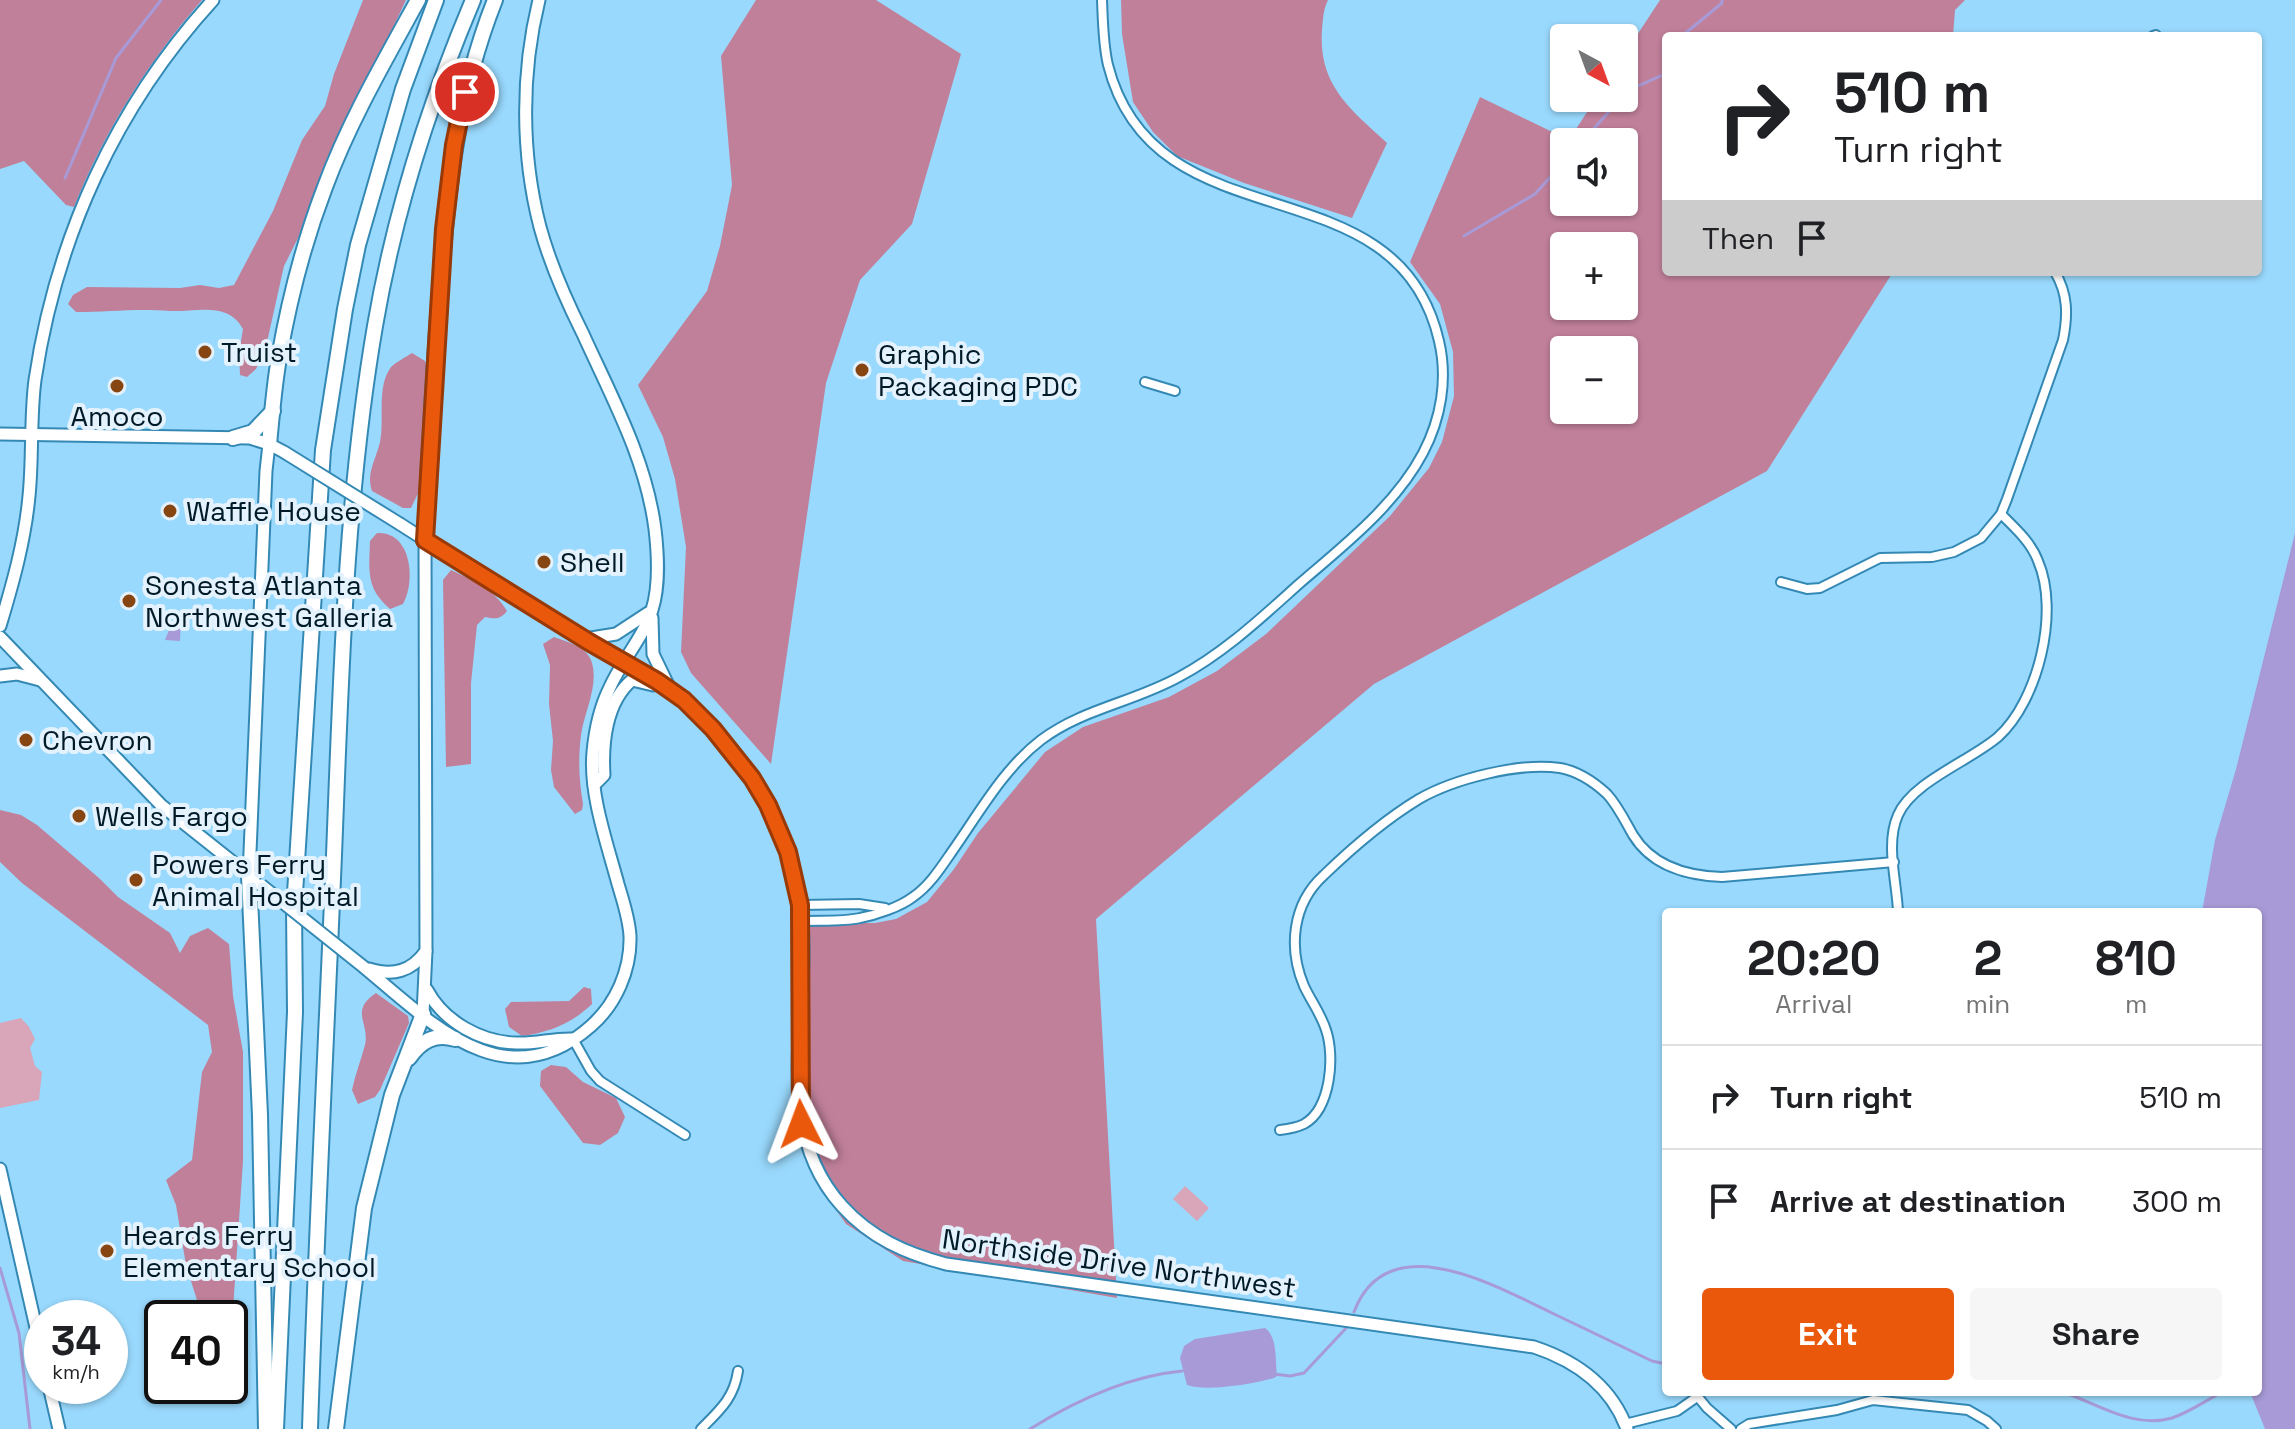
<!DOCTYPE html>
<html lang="en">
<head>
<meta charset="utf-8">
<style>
	:root { --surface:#fff; --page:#f6f6f6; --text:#202124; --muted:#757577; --line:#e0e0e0; --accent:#ea580c }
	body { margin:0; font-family:"Space Grotesk",sans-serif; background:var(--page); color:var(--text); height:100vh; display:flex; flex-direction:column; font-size:30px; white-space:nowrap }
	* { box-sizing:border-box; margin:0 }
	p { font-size:26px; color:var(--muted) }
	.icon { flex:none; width:44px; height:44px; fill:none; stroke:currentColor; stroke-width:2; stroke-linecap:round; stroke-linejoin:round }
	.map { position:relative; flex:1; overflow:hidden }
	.side { position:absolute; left:1662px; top:908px; width:600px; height:488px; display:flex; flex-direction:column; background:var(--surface); border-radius:8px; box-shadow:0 2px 6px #0004 }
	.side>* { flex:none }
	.guide { position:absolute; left:1662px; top:32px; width:600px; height:244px; border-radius:8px; box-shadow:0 2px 6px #0004; background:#fff; color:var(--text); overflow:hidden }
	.needle { width:52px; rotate:139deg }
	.fabs { position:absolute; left:1550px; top:24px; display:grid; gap:16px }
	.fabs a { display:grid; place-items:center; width:88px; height:88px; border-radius:8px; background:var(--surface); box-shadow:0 2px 6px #0004; font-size:40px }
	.speed { position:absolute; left:24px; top:1300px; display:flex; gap:16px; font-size:40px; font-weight:700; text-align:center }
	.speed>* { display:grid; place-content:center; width:104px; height:104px; border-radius:50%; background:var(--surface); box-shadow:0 2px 6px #0004; line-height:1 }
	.speed small { font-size:20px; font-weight:400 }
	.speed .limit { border:4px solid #111; border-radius:12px; background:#fff; color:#111 }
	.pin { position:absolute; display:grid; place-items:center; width:68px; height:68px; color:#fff; margin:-34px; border:4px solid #fff; border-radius:50%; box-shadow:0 2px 8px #0007 }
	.me { position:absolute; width:88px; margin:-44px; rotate:357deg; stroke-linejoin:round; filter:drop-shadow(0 0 6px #0008) }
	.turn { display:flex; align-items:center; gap:28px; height:168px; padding:0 40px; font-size:36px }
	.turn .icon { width:104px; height:104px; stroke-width:2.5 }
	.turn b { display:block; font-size:56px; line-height:68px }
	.then { display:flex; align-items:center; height:76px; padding:0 40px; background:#0003; gap:16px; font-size:30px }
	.eta { display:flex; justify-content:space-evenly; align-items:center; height:136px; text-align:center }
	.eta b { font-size:48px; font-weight:800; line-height:56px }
	.primary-button { display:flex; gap:16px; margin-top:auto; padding:16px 40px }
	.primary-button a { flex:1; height:92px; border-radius:8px; background:var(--accent); color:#fff; font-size:32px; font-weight:800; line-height:92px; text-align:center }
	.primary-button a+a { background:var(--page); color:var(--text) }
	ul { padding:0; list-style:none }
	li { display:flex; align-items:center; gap:24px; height:104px; padding:0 40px; border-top:2px solid var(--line) }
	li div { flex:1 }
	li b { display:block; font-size:30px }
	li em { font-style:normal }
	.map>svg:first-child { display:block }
	.green { fill:#d9a5b9 }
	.forest { fill:#c1809a; fill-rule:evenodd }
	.water { fill:#a79ad6 }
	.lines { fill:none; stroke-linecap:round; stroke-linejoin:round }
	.stream { stroke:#a79ad6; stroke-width:3 }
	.street-casing { stroke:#3489b4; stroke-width:12 }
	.secondary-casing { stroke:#3489b4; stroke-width:15 }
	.highway-casing { stroke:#3489b4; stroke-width:18 }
	.street { stroke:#fff; stroke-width:8 }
	.secondary { stroke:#fff; stroke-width:11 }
	.highway { stroke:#fff; stroke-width:14 }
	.secondary-bridge-casing { stroke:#3489b4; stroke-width:15; stroke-linecap:butt }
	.secondary-bridge { stroke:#fff; stroke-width:11 }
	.route-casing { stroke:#983908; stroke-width:20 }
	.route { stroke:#ea580c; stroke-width:14 }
	.poi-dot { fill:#874611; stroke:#e3f2fc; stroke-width:3 }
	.labels { text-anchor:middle; stroke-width:8; stroke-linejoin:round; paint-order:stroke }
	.poi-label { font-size:28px; fill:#011a27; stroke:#e3f2fc; text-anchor:start }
	.street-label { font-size:28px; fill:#011a27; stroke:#e3f2fc }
</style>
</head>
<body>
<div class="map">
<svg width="2295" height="1429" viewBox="0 0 2295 1429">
	<rect width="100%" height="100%" fill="#99d9fd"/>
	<g class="green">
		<polygon points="21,1018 29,1027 35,1039 30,1048 35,1066 42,1072 39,1100 0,1108 0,1023"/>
		<polygon points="1185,1186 1209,1208 1197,1221 1173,1199"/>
	</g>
	<g class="forest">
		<path d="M0,0H202C148,62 105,130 74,207L66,205L24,161L0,169Z"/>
		<path d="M363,0H406L361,96L327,158L299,236L284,266L265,351L256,369L247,377L240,375L239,353L243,329C228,301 196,312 170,311C137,308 109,312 76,312L68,304L73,295L87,287L180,288L200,285L219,288L234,285L273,211L302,140L325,106L334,74Z"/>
		<polygon points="756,0 876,0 961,54 912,224 860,280 826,383 771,764 691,673 681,652 686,547 675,479 663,437 638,385 707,291 720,246 732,185 721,56"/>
		<path d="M1121,0H1328C1323,10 1323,20 1322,30C1318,85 1350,109 1387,143L1352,218L1244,183L1177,156L1153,132L1133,102L1122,34Z"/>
		<path d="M1660,0H1965L1955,10L1953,36H1666V272H1893L1767,471L1374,684L1096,919L1117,1298L903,1261L846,1224L812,1176L798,1110L806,923H875L896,919L927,902L954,869L978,833L1045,752L1083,727L1169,697L1217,671L1266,634L1390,516L1429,468L1442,442L1454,396L1453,352L1440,304L1410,262L1480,97L1569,140L1596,98H1624V55ZM1564,142H1624V202H1564ZM1564,246H1624V306H1564ZM1564,350H1624V410H1564Z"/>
		<path d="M412,353L425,361L428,372L421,487L411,508H403L372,491C366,472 376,460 380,442C385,419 376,387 391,367C396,362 406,357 412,353Z"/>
		<path d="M377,533C412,531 416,582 403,604L390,609C366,588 369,572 370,541Z"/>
		<path d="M451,570C474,581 493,588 507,611C500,620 495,619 485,617L477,625L471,683V764L446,767L443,580Z"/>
		<path d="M554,637C567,642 585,646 591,660C600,684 584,712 581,735C578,760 579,780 583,804L582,810L575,814L554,787L551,770L553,741L549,704L550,665L543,644Z"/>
		<polygon points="0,810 21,815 37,825 99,878 118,897 170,933 180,953 190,936 208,928 229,944 233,996 243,1052 243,1161 233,1310 222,1318 201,1313 186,1265 176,1205 166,1180 192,1160 202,1072 212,1052 208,1025 22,883 0,862"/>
		<path d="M584,987L591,989L592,1004C571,1024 550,1032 522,1036L509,1027L505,1009L511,1002L569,1001Z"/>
		<path d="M376,993L408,1016L409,1023L380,1090L375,1097L358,1104L352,1090C355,1075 361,1060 365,1045C370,1023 349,1011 376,993Z"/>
		<polygon points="551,1065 566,1067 583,1082 616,1098 625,1117 618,1133 600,1145 583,1143 540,1086 541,1071"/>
	</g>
	<g class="water">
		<polygon points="2295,533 2295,1429 2265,1429 2250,1392 2258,1392 2258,912 2202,912 2215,840 2236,769"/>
		<polygon points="174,618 181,618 180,641 165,640"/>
		<path d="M1265,1328C1278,1337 1275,1360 1277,1376L1274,1378C1254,1384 1206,1392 1187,1385L1180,1358L1184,1346L1195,1339Z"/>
	</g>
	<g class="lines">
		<g class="stream">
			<polyline points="1682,36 1722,3 1722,0"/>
			<polyline points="1666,49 1663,52 1666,75"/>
			<polyline points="1624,95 1629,90 1665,74"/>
			<polyline points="1582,142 1621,98"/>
			<polyline points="65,178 116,58 161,0"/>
			<polyline points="1464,236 1535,194 1564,162"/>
			<polyline points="0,1268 19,1333 30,1429"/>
			<path d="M1354,1312C1387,1224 1496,1286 1552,1313C1585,1329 1618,1345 1652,1361L1666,1364"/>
			<polyline points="1274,1374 1290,1376 1304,1373 1349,1325"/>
			<path d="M2063,1392C2098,1404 2133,1429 2172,1418C2190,1412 2206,1400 2223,1392"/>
			<path d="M1030,1429C1075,1401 1130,1376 1182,1371"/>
		</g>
		<g class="street-casing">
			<g id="street">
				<polyline points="2153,36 2156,35"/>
				<polyline points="1145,382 1175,391"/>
				<path d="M1781,582L1807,589L1820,588L1880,558L1932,557L1954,552L1981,538L2001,514L2007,499L2063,340C2068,315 2068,294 2055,272"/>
				<polyline points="800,905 859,904 885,908"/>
				<path d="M1898,912C1897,882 1885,844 1898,815C1912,782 1970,761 1998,737C2038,701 2060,612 2038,561C2031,542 2015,528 2001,514"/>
				<path d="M802,921C820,920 842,922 860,918C876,915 900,907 913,897C929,886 940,869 951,853C978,815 1003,769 1041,740C1082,709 1134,702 1179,677C1224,653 1261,618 1299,584C1343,546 1395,506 1423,453C1441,419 1448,379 1439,341C1397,157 1155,250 1108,65C1103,44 1103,22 1102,0"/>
				<polyline points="573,1039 591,1071 600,1081 685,1135"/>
				<path d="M1280,1130C1288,1129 1296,1128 1304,1124C1331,1109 1335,1056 1326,1030C1321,1014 1311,1001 1304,986C1288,948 1292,904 1324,875C1352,848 1386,819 1419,799C1454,779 1519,762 1560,768C1577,771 1594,782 1607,794C1618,806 1625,821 1633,835C1652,866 1688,876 1722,877L1894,862"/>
				<polyline points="1694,1392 1707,1408 1731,1429"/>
				<polyline points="1625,1424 1677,1411 1697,1397"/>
				<path d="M701,1429C720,1410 734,1398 738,1371"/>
				<polyline points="1741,1429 1749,1424 1837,1410 1873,1400 1968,1410 1987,1421 1996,1429"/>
			</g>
		</g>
		<g class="secondary-casing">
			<g id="secondary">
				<polyline points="0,434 250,438 269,444 284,452"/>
				<path d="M400,524C461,563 522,601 584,639C608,654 634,666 658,681C696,705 729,742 753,780C777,818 794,860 800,904C815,1005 766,1122 842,1206C871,1238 905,1253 946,1264L1534,1347C1576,1361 1611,1385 1627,1429"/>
				<polyline points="652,618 653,654 668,685"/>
				<path d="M0,626C13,583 25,540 29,496C33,457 30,418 35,380C56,238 116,106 213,0"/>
				<polyline points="0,637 161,805 254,879"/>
				<polyline points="585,639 616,634 648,613"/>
				<polyline points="0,676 17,674 40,680"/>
				<path d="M594,785L604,775C602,743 606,702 632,680L653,685"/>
				<polyline points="249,876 266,471 269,444"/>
				<path d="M365,968C432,1024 506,1101 591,1026C616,1004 631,970 630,936C629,918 623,901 618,884C607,843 589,793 593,752C595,730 600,707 610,687C622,660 643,638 652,610C660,585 658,555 655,529C646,459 612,398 583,334C566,300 550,264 540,227C521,154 521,73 539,0"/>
				<path d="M369,969C393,976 411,972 426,951"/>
				<path d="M427,990C444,1022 481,1042 516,1043C536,1044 554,1038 573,1039"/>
				<polyline points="423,1014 426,951 425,540"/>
				<polyline points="0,1169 42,1354"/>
				<polyline points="49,1386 59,1429"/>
			</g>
		</g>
		<g class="highway-casing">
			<g id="highway">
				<polyline points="233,438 253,432 273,411"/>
				<path d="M269,444C272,415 274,386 279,358C289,300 304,242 325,187C349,122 385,60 418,0"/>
				<path d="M425,540C429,461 433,382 439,303C446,199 456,98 495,0"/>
				<polyline points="249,876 260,1115 266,1429"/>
				<path d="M409,1058C421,1041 435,1033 455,1039"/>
				<polyline points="276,1429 295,1012 294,909 323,450 345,309 358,245 403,89 436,0"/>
				<path d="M310,1429C316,1238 326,1046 334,855C341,679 345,501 375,326C394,215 429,104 473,0"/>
				<polyline points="336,1429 364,1208 392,1095 423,1014"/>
			</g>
		</g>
		<use href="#street" class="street"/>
		<use href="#secondary" class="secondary"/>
		<use href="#highway" class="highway"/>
		<g class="secondary-bridge-casing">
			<g id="secondary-bridge">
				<polyline points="284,452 400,524"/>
				<polyline points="261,885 365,968"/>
			</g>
		</g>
		<use href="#secondary-bridge" class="secondary-bridge"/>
	</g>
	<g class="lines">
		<g class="route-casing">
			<polyline id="route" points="465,92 454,145 444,229 425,540 589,642 657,681 684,700 713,729 752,778 768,805 788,852 800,905 801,1124"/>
		</g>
		<use href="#route" class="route"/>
	</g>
	<g class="poi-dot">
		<circle cx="205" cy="352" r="8"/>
		<circle cx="862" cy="370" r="8"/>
		<circle cx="117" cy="386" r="8"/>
		<circle cx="170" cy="511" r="8"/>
		<circle cx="544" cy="562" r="8"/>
		<circle cx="129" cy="601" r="8"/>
		<circle cx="26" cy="740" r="8"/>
		<circle cx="79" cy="816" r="8"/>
		<circle cx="136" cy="880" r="8"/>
		<circle cx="107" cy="1251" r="8"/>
	</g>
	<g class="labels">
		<g class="poi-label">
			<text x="221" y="362">Truist</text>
			<text x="878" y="364">Graphic<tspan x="878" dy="32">Packaging PDC</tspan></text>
			<text x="117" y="426" text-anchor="middle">Amoco</text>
			<text x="186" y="521">Waffle House</text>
			<text x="560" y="572">Shell</text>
			<text x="145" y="595">Sonesta Atlanta<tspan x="145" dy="32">Northwest Galleria</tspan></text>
			<text x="42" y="750">Chevron</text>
			<text x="95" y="826">Wells Fargo</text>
			<text x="152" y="874">Powers Ferry<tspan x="152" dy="32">Animal Hospital</tspan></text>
			<text x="123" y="1245">Heards Ferry<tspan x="123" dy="32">Elementary School</tspan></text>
		</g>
		<g class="street-label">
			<text transform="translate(1119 1263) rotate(8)" y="10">Northside Drive Northwest</text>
		</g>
	</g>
</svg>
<div class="fabs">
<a><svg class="needle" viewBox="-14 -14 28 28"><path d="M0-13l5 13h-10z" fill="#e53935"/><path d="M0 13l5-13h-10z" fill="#757577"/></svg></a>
<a><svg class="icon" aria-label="sound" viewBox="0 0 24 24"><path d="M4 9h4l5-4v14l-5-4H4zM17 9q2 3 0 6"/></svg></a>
<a>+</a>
<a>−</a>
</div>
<div class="speed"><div>34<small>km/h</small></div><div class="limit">40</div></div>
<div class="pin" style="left:465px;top:92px;background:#d93025"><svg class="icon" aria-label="arrive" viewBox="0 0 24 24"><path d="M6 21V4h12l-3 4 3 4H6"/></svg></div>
<svg class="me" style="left:801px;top:1124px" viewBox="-20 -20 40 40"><path d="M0-17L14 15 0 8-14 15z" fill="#ea580c" stroke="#fff" stroke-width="4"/></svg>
<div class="guide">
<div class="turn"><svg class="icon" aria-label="right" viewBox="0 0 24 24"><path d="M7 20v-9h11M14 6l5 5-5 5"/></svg><div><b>510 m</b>Turn right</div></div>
<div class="then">Then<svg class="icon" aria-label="arrive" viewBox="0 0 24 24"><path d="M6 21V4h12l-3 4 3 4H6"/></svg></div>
</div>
<section class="side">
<div class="eta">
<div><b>20:20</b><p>Arrival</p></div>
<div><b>2</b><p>min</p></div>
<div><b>810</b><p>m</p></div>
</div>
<ul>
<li><svg class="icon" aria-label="right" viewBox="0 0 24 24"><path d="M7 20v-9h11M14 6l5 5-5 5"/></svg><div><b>Turn right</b></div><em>510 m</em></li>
<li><svg class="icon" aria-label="arrive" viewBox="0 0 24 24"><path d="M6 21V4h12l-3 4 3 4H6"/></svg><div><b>Arrive at destination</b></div><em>300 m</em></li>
</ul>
<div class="primary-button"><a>Exit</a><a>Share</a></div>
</section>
</div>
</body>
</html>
